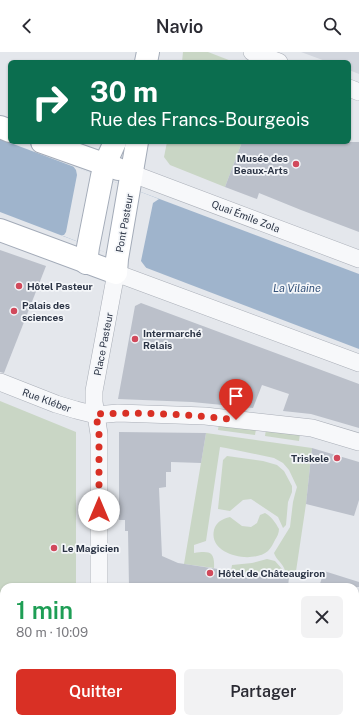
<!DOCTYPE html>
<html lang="fr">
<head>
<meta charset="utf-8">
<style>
	:root { --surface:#fff; --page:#f2f2f3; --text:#2b2b33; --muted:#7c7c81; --accent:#d93025 }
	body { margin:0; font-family:"Public Sans",sans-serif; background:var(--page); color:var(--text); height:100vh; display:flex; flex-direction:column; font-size:15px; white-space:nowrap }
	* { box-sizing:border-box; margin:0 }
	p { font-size:13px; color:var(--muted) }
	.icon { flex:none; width:22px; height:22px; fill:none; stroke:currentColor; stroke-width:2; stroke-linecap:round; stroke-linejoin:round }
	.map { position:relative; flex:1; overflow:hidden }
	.drawer { position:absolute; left:0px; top:531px; width:359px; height:140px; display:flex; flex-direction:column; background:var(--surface); border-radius:12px 12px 0 0; box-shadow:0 1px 3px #0004 }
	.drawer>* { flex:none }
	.banner { position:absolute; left:8px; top:8px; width:343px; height:84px; border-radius:6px; box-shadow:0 1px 3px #0004; background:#0b6e4f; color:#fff; overflow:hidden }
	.pin { position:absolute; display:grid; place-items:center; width:34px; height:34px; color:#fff; margin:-41px -17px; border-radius:50% 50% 50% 0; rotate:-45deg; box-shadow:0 0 4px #0007 }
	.pin .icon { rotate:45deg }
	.me { position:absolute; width:44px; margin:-22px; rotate:0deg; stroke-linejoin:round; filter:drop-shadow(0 0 3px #0008) }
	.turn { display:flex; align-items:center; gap:14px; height:84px; padding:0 16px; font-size:18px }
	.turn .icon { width:52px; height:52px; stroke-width:2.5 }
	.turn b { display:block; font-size:28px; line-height:34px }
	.round { display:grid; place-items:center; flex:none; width:42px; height:42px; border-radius:6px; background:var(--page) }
	.summary { display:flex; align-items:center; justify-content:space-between; height:68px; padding:0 16px }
	h1 { font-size:24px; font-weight:600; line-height:30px; color:#1e9e55 }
	.button { display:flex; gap:8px; margin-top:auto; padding:8px 16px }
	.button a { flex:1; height:46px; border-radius:6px; background:var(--accent); color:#fff; font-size:16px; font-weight:600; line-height:46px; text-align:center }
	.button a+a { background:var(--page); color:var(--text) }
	header { display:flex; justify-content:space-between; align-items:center; height:52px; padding:0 16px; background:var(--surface); font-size:18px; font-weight:600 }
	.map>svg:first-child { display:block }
	.built { fill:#d2d6de }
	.green { fill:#c9d6c5 }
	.water { fill:#9fb4cc }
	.pier { fill:#e4e7ec }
	.building { fill:#bbc0ca }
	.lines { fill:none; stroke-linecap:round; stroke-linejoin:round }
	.street-casing { stroke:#a9aeb7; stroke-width:18 }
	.primary-casing { stroke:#a3abb8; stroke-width:24 }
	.street { stroke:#f7f8fa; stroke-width:17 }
	.primary { stroke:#fff; stroke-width:22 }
	.route { stroke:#d93025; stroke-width:7; stroke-dasharray:0 12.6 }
	.poi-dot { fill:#d1495b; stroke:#f4f6f9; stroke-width:1.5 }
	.labels { text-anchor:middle; stroke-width:3.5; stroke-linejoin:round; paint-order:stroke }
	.poi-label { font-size:10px; font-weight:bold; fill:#2b3445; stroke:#f4f6f9; text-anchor:start }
	.street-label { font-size:10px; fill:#2b3445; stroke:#f4f6f9 }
	.water-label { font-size:11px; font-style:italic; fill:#34527a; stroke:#f4f6f9 }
</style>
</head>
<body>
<header><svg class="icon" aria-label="back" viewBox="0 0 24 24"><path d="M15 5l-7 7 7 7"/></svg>Navio<svg class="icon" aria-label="search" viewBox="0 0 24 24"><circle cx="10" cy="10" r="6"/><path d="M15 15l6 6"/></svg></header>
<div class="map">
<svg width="359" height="671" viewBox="0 0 359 671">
	<rect width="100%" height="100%" fill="#e4e7ec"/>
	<polygon class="built" points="301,0 359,0 359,22 349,18 349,10 328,10"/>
	<g class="green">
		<polygon points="183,0 208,0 234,10 182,10"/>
		<polygon points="167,90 242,90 225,135 170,113 164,105"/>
		<polygon points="0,349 76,380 76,535 4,535 4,652 0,651"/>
		<polygon points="219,371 256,377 255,383 218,378"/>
		<polygon points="266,377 300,382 299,389 265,384"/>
		<path d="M206,381L312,396L306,452L295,526L286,525C286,512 277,510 274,501L290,475L293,450L295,442L297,435L289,418L283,411L274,406L226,396L220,395L206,489L194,493V501C209,499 215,499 214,516L184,512Z"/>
		<polygon points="227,404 263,409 277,413 284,419 292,434 292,440 288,450 286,473 283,476 278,465 251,447 243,448 230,459 218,457 223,408"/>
		<path d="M265,461C272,465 275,470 279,477C279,481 277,485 275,488C273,492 271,496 268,499C253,512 208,504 214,478C216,470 222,467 230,465L242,474L251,475L257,471L260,463Z"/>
		<polygon points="267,507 275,509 283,518 282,524 231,519 232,513 252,511"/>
	</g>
	<polygon class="water" points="0,87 359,222 359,297 0,160"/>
	<polygon class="pier" points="73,114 159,147 153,151 141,209 147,217 61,183 64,183 66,180 77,123 76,118"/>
	<g class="building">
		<polygon points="242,90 359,90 359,180 301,158 259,141 257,147 225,135"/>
		<polygon points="0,198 46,214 4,321 0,320"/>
		<polygon points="141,251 359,332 359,376 311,362 283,359 289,342 262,333 253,356 192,350 118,347 135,254"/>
		<polygon points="119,380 206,381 201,411 171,410 171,420 166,420 166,435 159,436 162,504 178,511 231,519 289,525 288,535 129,535 128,479 125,479 125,468 119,468"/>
		<polygon points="312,396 359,410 359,448 354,464 306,452"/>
		<polygon points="324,519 359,530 359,535 319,535"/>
	</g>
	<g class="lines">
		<g class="street-casing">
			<g id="street">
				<polyline points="252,0 279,10"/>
				<polyline points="349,36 359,40"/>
				<polyline points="133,122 359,207"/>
				<polyline points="0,330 56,352 76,358 96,363 118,361 205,364 312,376 359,390"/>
				<polyline points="99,535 99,382 94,350 94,339 116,221 359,311"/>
				<polyline points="355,620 359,620"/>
				<polyline points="98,667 98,671"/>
				<polyline points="247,671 248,667"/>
			</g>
		</g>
		<g class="primary-casing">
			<g id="primary">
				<polyline points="146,10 148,0"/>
				<polyline points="0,75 10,79"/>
				<polyline points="42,90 118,117"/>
				<polyline points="0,178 116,221 117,207 137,90"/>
				<polyline points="86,211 88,195 102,124 105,112 115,90"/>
			</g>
		</g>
		<use href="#street" class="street"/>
		<use href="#primary" class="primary"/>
	</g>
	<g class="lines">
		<path class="route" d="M99,458V382L96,362C142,360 190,362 236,368"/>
	</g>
	<g class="poi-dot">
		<circle cx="296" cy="112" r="4"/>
		<circle cx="19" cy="234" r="4"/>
		<circle cx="14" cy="259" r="4"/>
		<circle cx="135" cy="287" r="4"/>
		<circle cx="337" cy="406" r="4"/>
		<circle cx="54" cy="496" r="4"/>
		<circle cx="210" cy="521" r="4"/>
	</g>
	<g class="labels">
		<g class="poi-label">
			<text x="288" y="110" text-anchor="end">Musée des<tspan x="288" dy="12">Beaux-Arts</tspan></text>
			<text x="27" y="238">Hôtel Pasteur</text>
			<text x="22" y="257">Palais des<tspan x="22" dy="12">sciences</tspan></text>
			<text x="143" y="285">Intermarché<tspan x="143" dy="12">Relais</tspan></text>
			<text x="329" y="410" text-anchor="end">Triskele</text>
			<text x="62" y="500">Le Magicien</text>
			<text x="218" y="525">Hôtel de Châteaugiron</text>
		</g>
		<g class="street-label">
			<text transform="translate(246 164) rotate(21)" y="4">Quai Émile Zola</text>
			<text transform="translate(124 171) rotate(-80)" y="4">Pont Pasteur</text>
			<text transform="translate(103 292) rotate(-79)" y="4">Place Pasteur</text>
			<text transform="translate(47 348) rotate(20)" y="4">Rue Kléber</text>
		</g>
		<g class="water-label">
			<text x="297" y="240">La Vilaine</text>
		</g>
	</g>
</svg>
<div class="pin" style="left:236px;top:368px;background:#d93025"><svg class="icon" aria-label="arrive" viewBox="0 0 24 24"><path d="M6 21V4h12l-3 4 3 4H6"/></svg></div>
<svg class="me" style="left:99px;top:458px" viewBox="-20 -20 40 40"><circle r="19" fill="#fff"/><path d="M0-13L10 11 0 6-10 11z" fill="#d93025"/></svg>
<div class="banner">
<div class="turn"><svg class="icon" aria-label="right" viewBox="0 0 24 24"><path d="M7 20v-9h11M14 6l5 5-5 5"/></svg><div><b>30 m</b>Rue des Francs-Bourgeois</div></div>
</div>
<section class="drawer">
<div class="summary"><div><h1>1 min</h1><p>80 m · 10:09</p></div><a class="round"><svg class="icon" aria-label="close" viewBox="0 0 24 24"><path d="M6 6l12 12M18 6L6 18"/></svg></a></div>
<div class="button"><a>Quitter</a><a>Partager</a></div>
</section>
</div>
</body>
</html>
